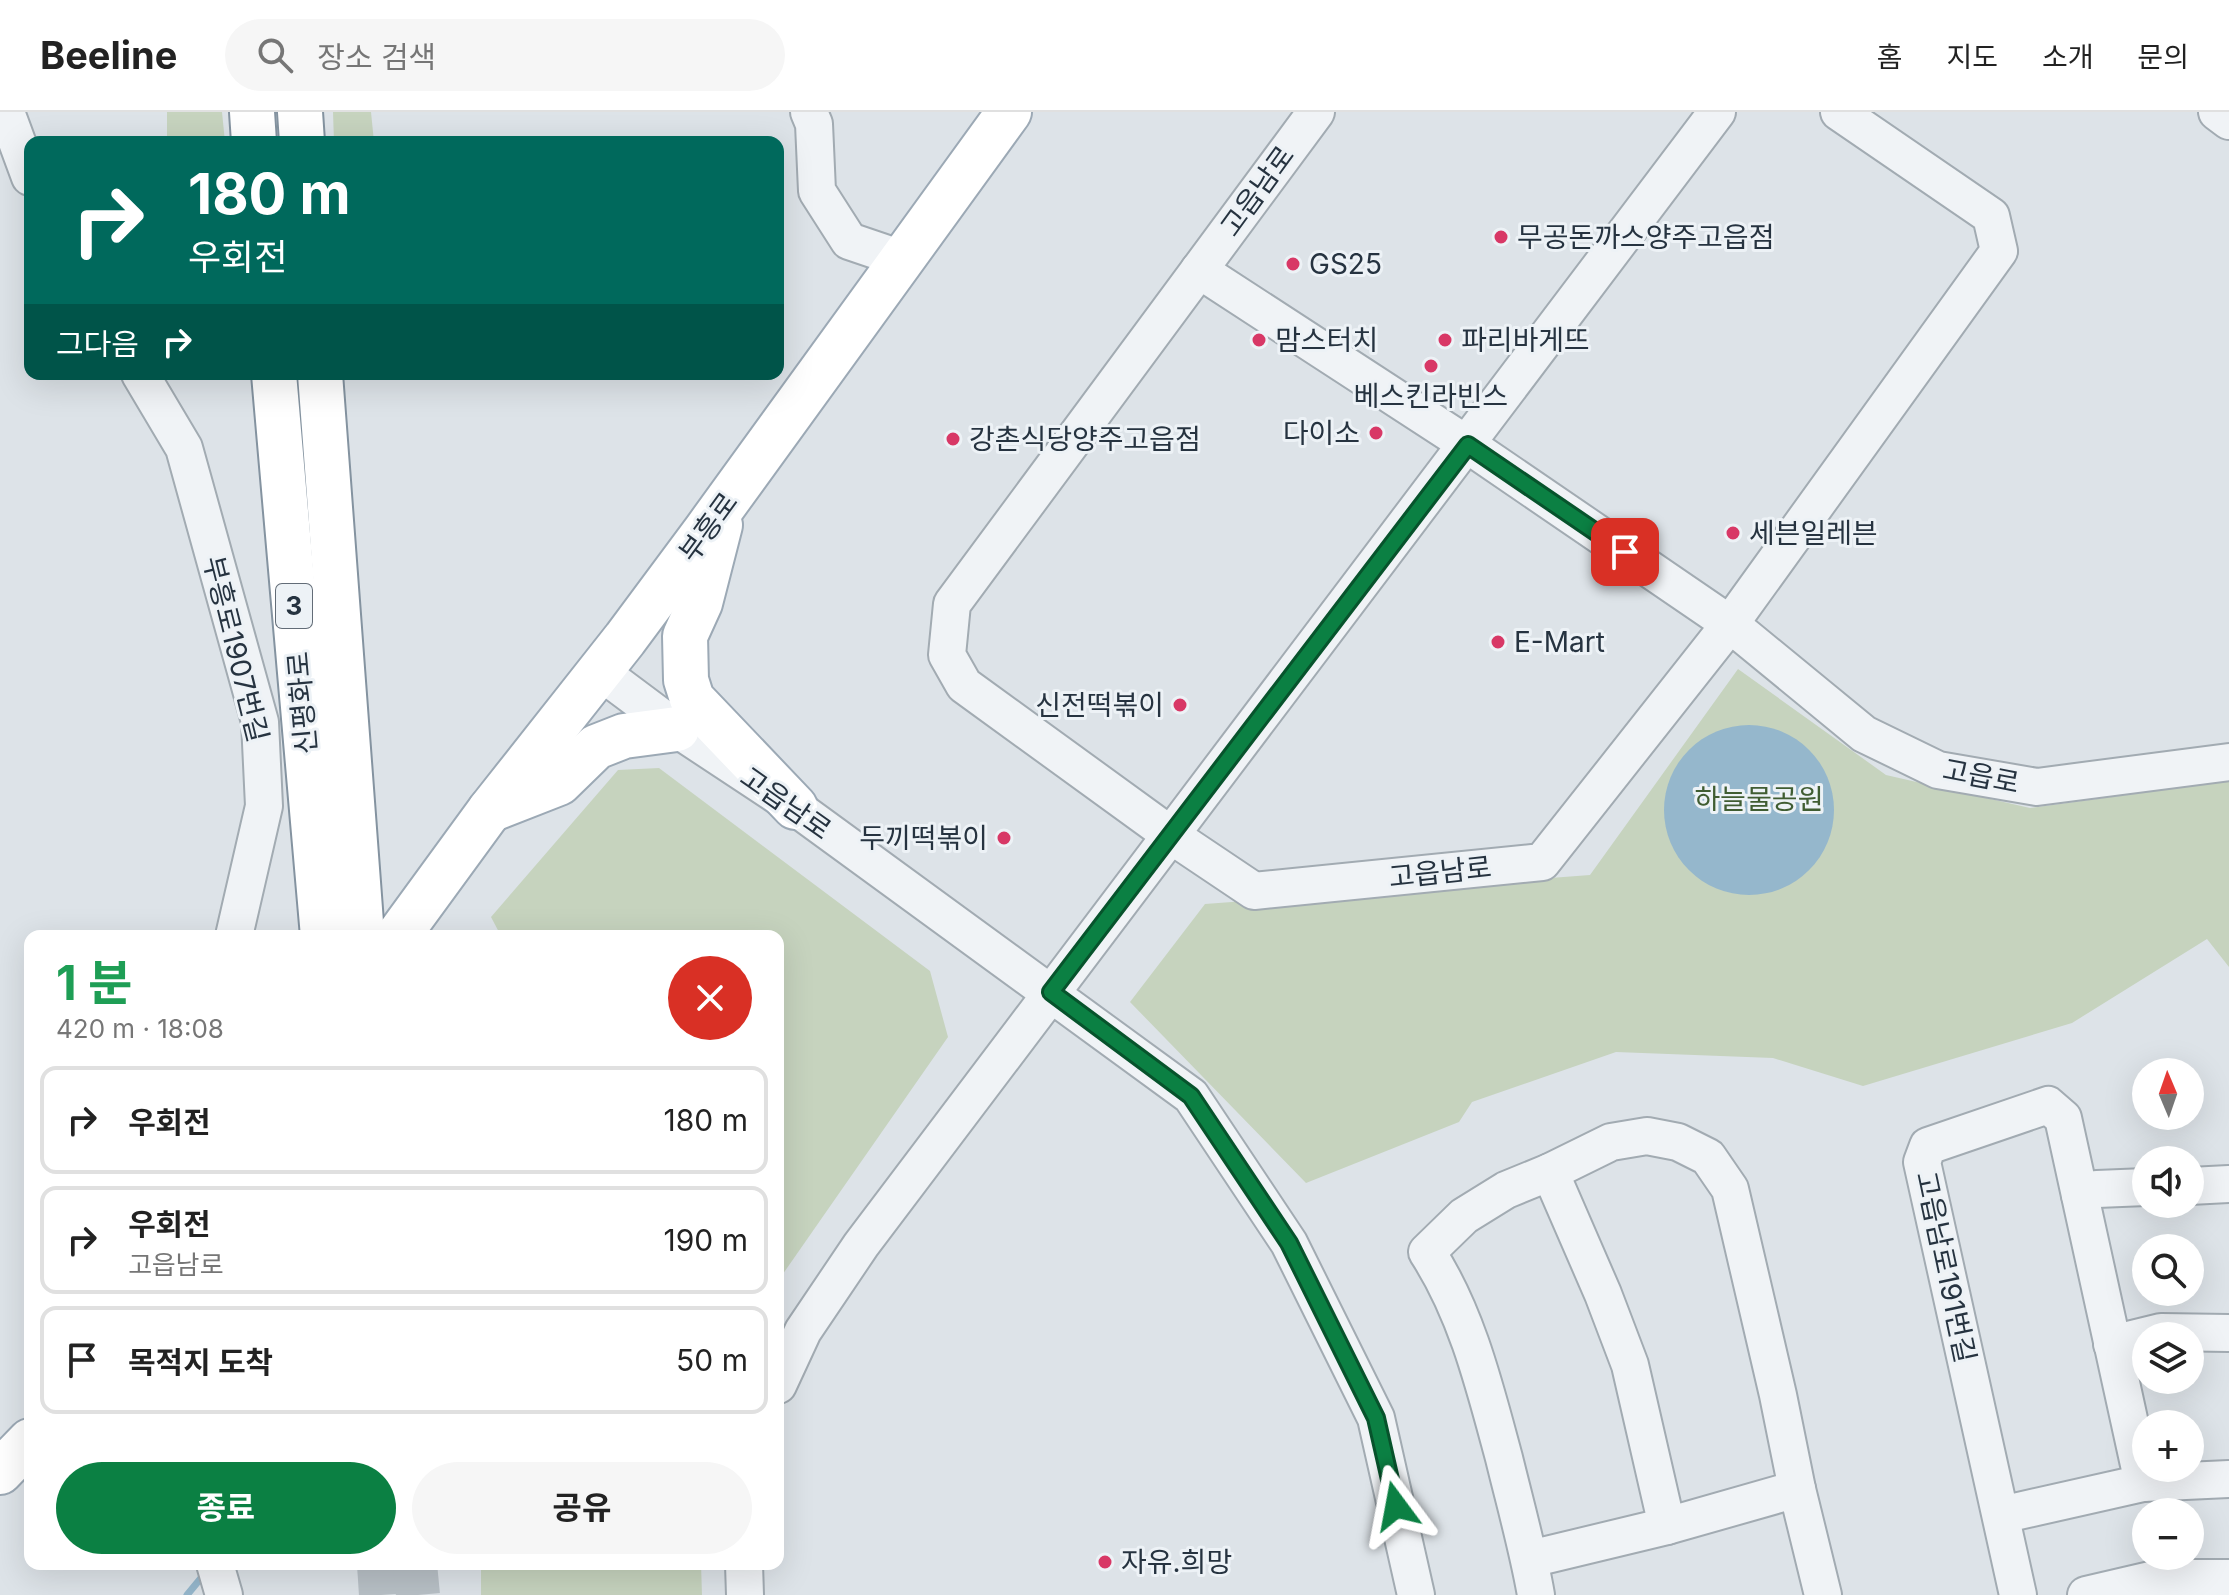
<!DOCTYPE html>
<html lang="ko">
<head>
<meta charset="utf-8">
<style>
	:root { --surface:#fff; --page:#f6f6f6; --text:#222; --muted:#767676; --line:#e0e0e0; --accent:#0b8043 }
	body { margin:0; font-family:Inter,"Noto Sans KR",sans-serif; background:var(--page); color:var(--text); height:100vh; display:flex; flex-direction:column; font-size:30px; white-space:nowrap }
	* { box-sizing:border-box; margin:0 }
	p { font-size:26px; color:var(--muted) }
	.icon { flex:none; width:44px; height:44px; fill:none; stroke:currentColor; stroke-width:2; stroke-linecap:round; stroke-linejoin:round }
	.map { position:relative; flex:1; overflow:hidden }
	.details { position:absolute; left:24px; top:818px; width:760px; height:640px; display:flex; flex-direction:column; background:var(--surface); border-radius:16px; box-shadow:0 8px 32px #0002 }
	.details>* { flex:none }
	.guide { position:absolute; left:24px; top:24px; width:760px; height:244px; border-radius:16px; box-shadow:0 8px 32px #0002; background:#00695c; color:#fff; overflow:hidden }
	.needle { width:52px; rotate:358deg }
	.controls { position:absolute; left:2132px; top:946px; display:grid; gap:16px }
	.controls a { display:grid; place-items:center; width:72px; height:72px; border-radius:50%; background:var(--surface); box-shadow:0 8px 32px #0002; font-size:40px }
	.pin { position:absolute; display:grid; place-items:center; width:68px; height:68px; color:#fff; margin:-34px; border-radius:16px; box-shadow:0 4px 12px #0006 }
	.me { position:absolute; width:88px; margin:-44px; rotate:347deg; stroke-linejoin:round; filter:drop-shadow(0 0 6px #0008) }
	.turn { display:flex; align-items:center; gap:28px; height:168px; padding:0 32px; font-size:36px }
	.turn .icon { width:104px; height:104px; stroke-width:2.5 }
	.turn b { display:block; font-size:56px; line-height:68px }
	.then { display:flex; align-items:center; height:76px; padding:0 32px; background:#0003; gap:16px; font-size:30px }
	.round { display:grid; place-items:center; flex:none; width:84px; height:84px; border-radius:42px; background:var(--page) }
	.summary { display:flex; align-items:center; justify-content:space-between; height:136px; padding:0 32px }
	h1 { font-size:48px; font-weight:700; line-height:60px; color:#1e9e55 }
	.primary-button { display:flex; gap:16px; margin-top:auto; padding:16px 32px }
	.primary-button a { flex:1; height:92px; border-radius:48px; background:var(--accent); color:#fff; font-size:32px; font-weight:700; line-height:92px; text-align:center }
	.primary-button a+a { background:var(--page); color:var(--text) }
	ul { padding:0; list-style:none }
	li { display:flex; align-items:center; gap:24px; height:108px; margin:0 16px 12px; padding:0 16px; border:4px solid var(--line); border-radius:16px }
	li div { flex:1 }
	li b { display:block; font-size:30px }
	li em { font-style:normal }
	header { display:flex; align-items:center; gap:48px; box-sizing:border-box; height:112px; padding:0 40px; background:var(--surface); border-bottom:2px solid var(--line) }
	header strong { font-size:38px }
	nav { display:flex; gap:44px; margin-inline-start:auto; font-size:28px }
	.search { width:560px; height:72px; background:var(--page); display:flex; align-items:center; gap:20px; box-sizing:border-box; padding:0 28px; border-radius:44px; color:var(--muted); font-size:30px }
	.map>svg:first-child { display:block }
	.green { fill:#c6d3be }
	.water { fill:#95b7cc }
	.lines { fill:none; stroke-linecap:round; stroke-linejoin:round }
	.stream { stroke:#95b7cc; stroke-width:7 }
	.highway-tunnel { stroke:#b8c0c6; stroke-width:44; stroke-dasharray:44 22; stroke-linecap:butt }
	.minor-casing { stroke:#a2abb2; stroke-width:40 }
	.major-casing { stroke:#9ca9b5; stroke-width:48 }
	.highway-casing { stroke:#8493a0; stroke-width:48 }
	.minor { stroke:#f0f3f6; stroke-width:36 }
	.major { stroke:#fff; stroke-width:44 }
	.highway { stroke:#fff; stroke-width:44 }
	.route-casing { stroke:#07532c; stroke-width:20 }
	.route { stroke:#0b8043; stroke-width:14 }
	.poi-dot { fill:#d83866; stroke:#edf2f6; stroke-width:3 }
	.labels { text-anchor:middle; stroke-width:6; stroke-linejoin:round; paint-order:stroke }
	.shield { fill:#edf2f6; stroke:#626c77; stroke-width:2 }
	.shield-label { font-size:26px; font-weight:bold; fill:#263340 }
	.street-label { font-size:28px; fill:#263340; stroke:#edf2f6 }
	.poi-label { font-size:28px; fill:#263340; stroke:#edf2f6; text-anchor:start }
	.park-label { font-size:28px; fill:#405d32; stroke:#edf2f6 }
</style>
</head>
<body>
<header>
<strong>Beeline</strong>
<div class="search"><svg class="icon" aria-label="search" viewBox="0 0 24 24"><circle cx="10" cy="10" r="6"/><path d="M15 15l6 6"/></svg>장소 검색</div>
<nav><a>홈</a><a>지도</a><a>소개</a><a>문의</a></nav>
</header>
<div class="map">
<svg width="2229" height="1483" viewBox="0 0 2229 1483">
	<rect width="100%" height="100%" fill="#dde3e8"/>
	<g class="green">
		<polygon points="167,0 222,0 225,30 167,30"/>
		<polygon points="333,0 371,0 374,30 334,30"/>
		<polygon points="1738,557 1886,663 2030,696 2229,669 2229,855 2207,827 2072,911 1863,974 1773,946 1616,940 1472,990 1459,1010 1306,1071 1130,890 1205,792 1590,763"/>
		<polygon points="659,656 930,859 948,925 778,1169 778,824 501,824 491,805 618,658"/>
		<polygon points="481,1452 701,1452 702,1483 481,1483"/>
	</g>
	<circle class="water" cx="1749" cy="698" r="85"/>
	<g class="lines">
		<polyline class="stream" points="187,1483 206,1460"/>
		<g class="highway-tunnel">
			<polyline points="379,1452 381,1483"/>
			<polyline points="415,1452 418,1483"/>
		</g>
		<g class="minor-casing">
			<g id="minor">
				<polyline points="6,0 30,65"/>
				<polyline points="809,0 814,12 817,79 849,129 902,147"/>
				<polyline points="1316,0 952,492 947,543 964,573 1172,724 1254,779 1542,750 1730,512 1999,139 1991,104 1839,0"/>
				<polyline points="2217,0 2229,9"/>
				<polyline points="1199,158 1468,333 1730,512 1864,622 1938,658 2037,675 2229,650"/>
				<polyline points="140,262 184,336 260,610 264,694 234,824"/>
				<polyline points="598,558 677,617 795,695 1191,984 1289,1131 1376,1306 1416,1483"/>
				<polyline points="1550,1060 1611,1030 1647,1024 1678,1030 1708,1045 1730,1077 1778,1283 1797,1377 1667,1414"/>
				<polyline points="2190,1074 2229,1072"/>
				<polyline points="2080,1083 2097,1077 2146,1075"/>
				<polyline points="2112,1232 2161,1220 2229,1221"/>
				<polyline points="778,1273 803,1219 861,1133 1717,0"/>
				<polyline points="2143,1371 2229,1367"/>
				<polyline points="1797,1377 1823,1483"/>
				<polyline points="2001,1403 2143,1371 2063,1006 2048,993 1928,1034 1922,1050 2018,1483"/>
				<path d="M1530,1447L1667,1414L1630,1253L1603,1182L1550,1060L1506,1078L1464,1104L1427,1140C1467,1201 1485,1276 1504,1346C1515,1391 1528,1437 1536,1483"/>
				<polyline points="215,1452 224,1483"/>
				<polyline points="744,1452 745,1483"/>
				<polyline points="2086,1483 2159,1466 2229,1466"/>
			</g>
		</g>
		<g class="major-casing">
			<g id="major">
				<polyline points="720,413 700,491 685,524 686,568 692,587 795,695"/>
				<polyline points="490,698 559,671 596,635 624,624 677,617"/>
				<polyline points="398,824 490,698 625,527 706,418 1009,0"/>
				<polyline points="0,1360 30,1329"/>
			</g>
		</g>
		<g class="highway-casing">
			<g id="highway">
				<polyline points="252,0 254,30"/>
				<polyline points="300,0 302,30"/>
				<polyline points="274,262 323,824"/>
				<polyline points="320,262 362,824"/>
			</g>
		</g>
		<use href="#minor" class="minor"/>
		<use href="#major" class="major"/>
		<use href="#highway" class="highway"/>
	</g>
	<g class="lines">
		<g class="route-casing">
			<polyline id="route" points="1396,1394 1376,1306 1289,1131 1191,984 1051,880 1468,333 1625,440"/>
		</g>
		<use href="#route" class="route"/>
	</g>
	<g class="poi-dot">
		<circle cx="1501" cy="125" r="8"/>
		<circle cx="1293" cy="152" r="8"/>
		<circle cx="1259" cy="228" r="8"/>
		<circle cx="1445" cy="228" r="8"/>
		<circle cx="1431" cy="254" r="8"/>
		<circle cx="1376" cy="321" r="8"/>
		<circle cx="953" cy="327" r="8"/>
		<circle cx="1733" cy="421" r="8"/>
		<circle cx="1498" cy="530" r="8"/>
		<circle cx="1180" cy="593" r="8"/>
		<circle cx="1004" cy="726" r="8"/>
		<circle cx="1105" cy="1450" r="8"/>
	</g>
	<g class="labels">
		<rect class="shield" x="276" y="472" width="36" height="44" rx="6"/>
		<g class="shield-label">
			<text x="294" y="503">3</text>
		</g>
		<g class="street-label">
			<text transform="translate(1257 79) rotate(-54)" y="10">고읍남로</text>
			<text transform="translate(708 415) rotate(-54)" y="10">부흥로</text>
			<text transform="translate(236 537) rotate(76)" y="10">부흥로1907번길</text>
			<text transform="translate(302 591) rotate(-95)" y="10">신평화로</text>
			<text transform="translate(1981 664) rotate(11)" y="10">고읍로</text>
			<text transform="translate(786 691) rotate(35)" y="10">고읍남로</text>
			<text transform="translate(1440 760) rotate(-6)" y="10">고읍남로</text>
			<text transform="translate(1946 1155) rotate(78)" y="10">고읍남로191번길</text>
		</g>
		<g class="poi-label">
			<text x="1517" y="135">무공돈까스양주고읍점</text>
			<text x="1309" y="162">GS25</text>
			<text x="1275" y="238">맘스터치</text>
			<text x="1461" y="238">파리바게뜨</text>
			<text x="1431" y="294" text-anchor="middle">베스킨라빈스</text>
			<text x="1360" y="331" text-anchor="end">다이소</text>
			<text x="969" y="337">강촌식당양주고읍점</text>
			<text x="1749" y="431">세븐일레븐</text>
			<text x="1514" y="540">E-Mart</text>
			<text x="1164" y="603" text-anchor="end">신전떡볶이</text>
			<text x="988" y="736" text-anchor="end">두끼떡볶이</text>
			<text x="1121" y="1460">자유.희망</text>
		</g>
		<g class="park-label">
			<text x="1759" y="697">하늘물공원</text>
		</g>
	</g>
</svg>
<div class="controls">
<a><svg class="needle" viewBox="-14 -14 28 28"><path d="M0-13l5 13h-10z" fill="#e53935"/><path d="M0 13l5-13h-10z" fill="#767676"/></svg></a>
<a><svg class="icon" aria-label="sound" viewBox="0 0 24 24"><path d="M4 9h4l5-4v14l-5-4H4zM17 9q2 3 0 6"/></svg></a>
<a><svg class="icon" aria-label="search" viewBox="0 0 24 24"><circle cx="10" cy="10" r="6"/><path d="M15 15l6 6"/></svg></a>
<a><svg class="icon" aria-label="layers" viewBox="0 0 24 24"><path d="M12 4l9 5-9 5-9-5zM3 14l9 5 9-5"/></svg></a>
<a>+</a>
<a>−</a>
</div>
<div class="pin" style="left:1625px;top:440px;background:#d93025"><svg class="icon" aria-label="arrive" viewBox="0 0 24 24"><path d="M6 21V4h12l-3 4 3 4H6"/></svg></div>
<svg class="me" style="left:1396px;top:1394px" viewBox="-20 -20 40 40"><path d="M0-17L14 15 0 8-14 15z" fill="#0b8043" stroke="#fff" stroke-width="4"/></svg>
<div class="guide">
<div class="turn"><svg class="icon" aria-label="right" viewBox="0 0 24 24"><path d="M7 20v-9h11M14 6l5 5-5 5"/></svg><div><b>180 m</b>우회전</div></div>
<div class="then">그다음<svg class="icon" aria-label="right" viewBox="0 0 24 24"><path d="M7 20v-9h11M14 6l5 5-5 5"/></svg></div>
</div>
<section class="details">
<div class="summary"><div><h1>1 분</h1><p>420 m · 18:08</p></div><a class="round" style="background:#d93025;color:#fff"><svg class="icon" aria-label="close" viewBox="0 0 24 24"><path d="M6 6l12 12M18 6L6 18"/></svg></a></div>
<ul>
<li><svg class="icon" aria-label="right" viewBox="0 0 24 24"><path d="M7 20v-9h11M14 6l5 5-5 5"/></svg><div><b>우회전</b></div><em>180 m</em></li>
<li><svg class="icon" aria-label="right" viewBox="0 0 24 24"><path d="M7 20v-9h11M14 6l5 5-5 5"/></svg><div><b>우회전</b><p>고읍남로</p></div><em>190 m</em></li>
<li><svg class="icon" aria-label="arrive" viewBox="0 0 24 24"><path d="M6 21V4h12l-3 4 3 4H6"/></svg><div><b>목적지 도착</b></div><em>50 m</em></li>
</ul>
<div class="primary-button"><a>종료</a><a>공유</a></div>
</section>
</div>
</body>
</html>
